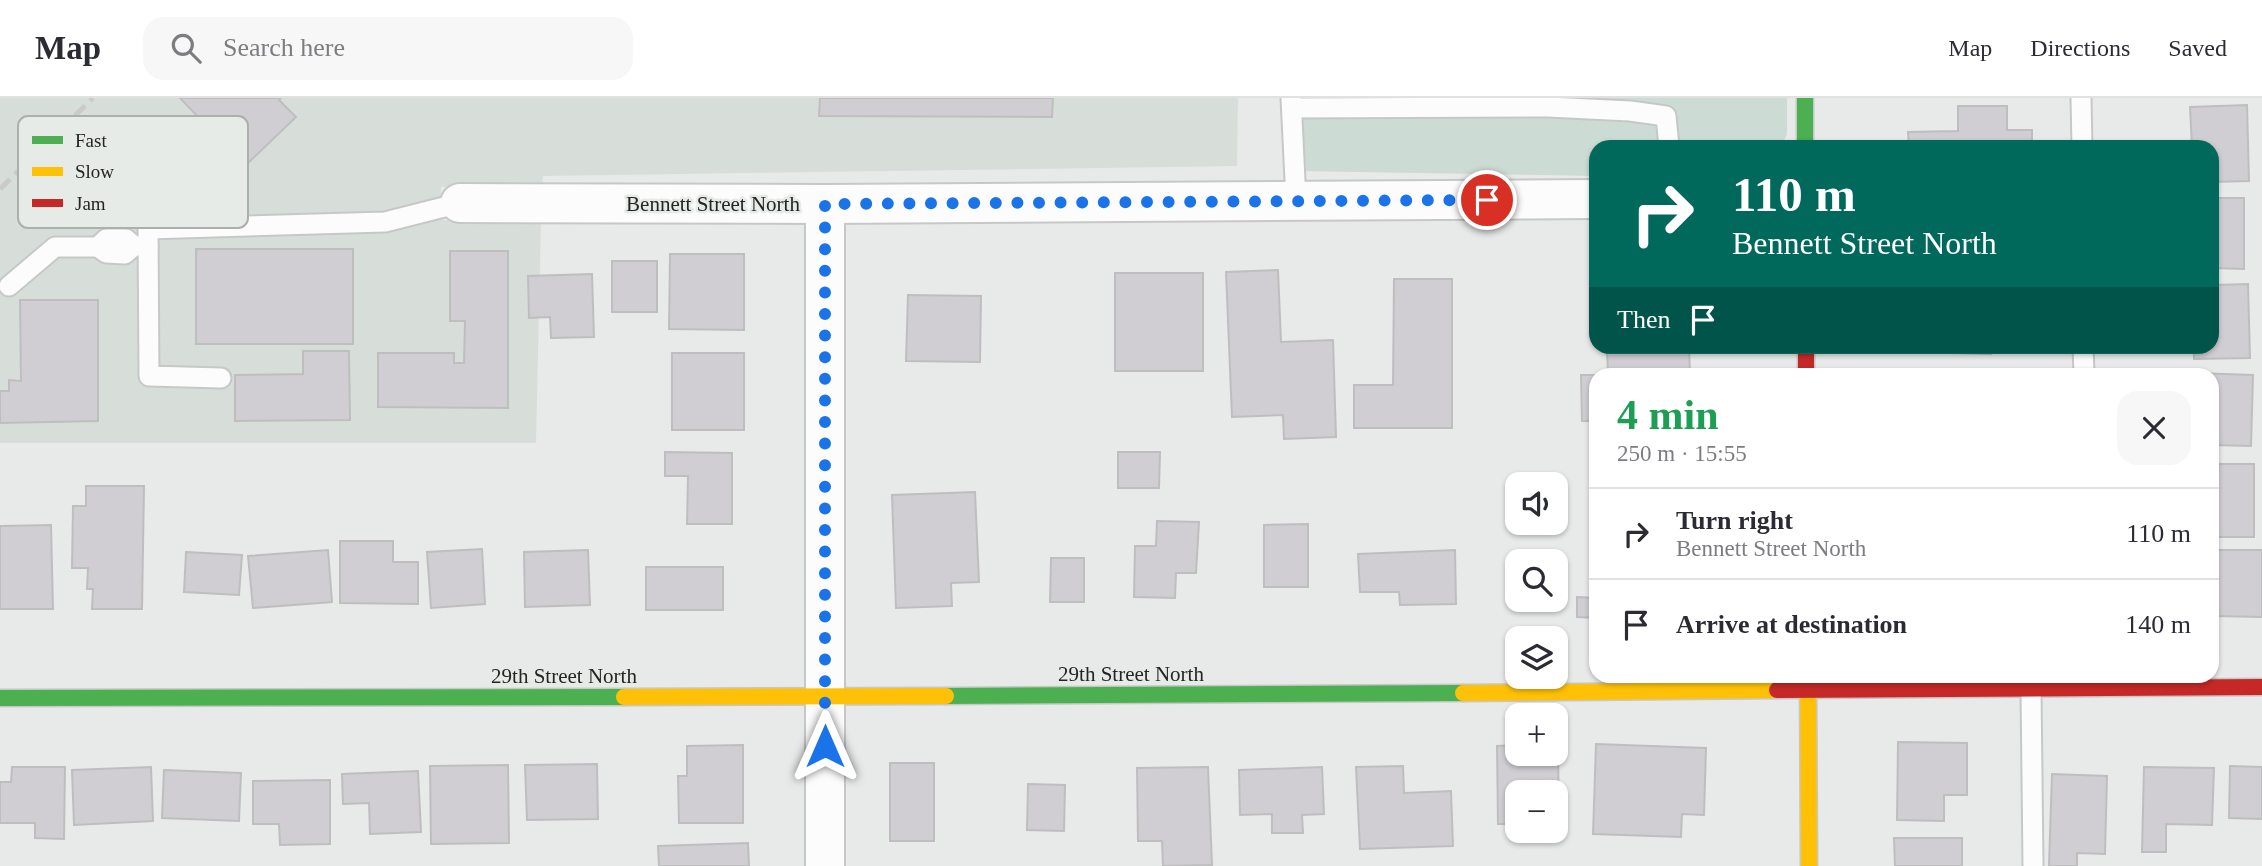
<!DOCTYPE html>
<html lang="en">
<head>
<meta charset="utf-8">
<style>
	:root { --surface:#fff; --page:#f7f7f7; --text:#2b2b33; --muted:#7c7c81; --line:#e1e1e2 }
	body { margin:0; font-family:"Times New Roman",serif; background:var(--page); color:var(--text); height:100vh; display:flex; flex-direction:column; font-size:26px; white-space:nowrap }
	* { box-sizing:border-box; margin:0 }
	p { font-size:23px; color:var(--muted) }
	.icon { flex:none; width:38px; height:38px; fill:none; stroke:currentColor; stroke-width:2; stroke-linecap:round; stroke-linejoin:round }
	.map { position:relative; flex:1; overflow:hidden }
	.drawer { position:absolute; left:1589px; top:270px; width:630px; height:315px; display:flex; flex-direction:column; background:var(--surface); border-radius:21px; box-shadow:0 2px 5px #0004 }
	.drawer>* { flex:none }
	.banner { position:absolute; left:1589px; top:42px; width:630px; height:214px; border-radius:21px; box-shadow:0 2px 5px #0004; background:#00695c; color:#fff; overflow:hidden }
	.controls { position:absolute; left:1505px; top:374px; display:grid; gap:14px }
	.controls a { display:grid; place-items:center; width:63px; height:63px; border-radius:14px; background:var(--surface); box-shadow:0 2px 5px #0004; font-size:35px }
	.pin { position:absolute; display:grid; place-items:center; width:60px; height:60px; color:#fff; margin:-30px; border:4px solid #fff; border-radius:50%; box-shadow:0 2px 7px #0007 }
	.me { position:absolute; width:77px; margin:-38px; rotate:0deg; stroke-linejoin:round; filter:drop-shadow(0 0 5px #0008) }
	.turn { display:flex; align-items:center; gap:24px; height:147px; padding:0 28px; font-size:32px }
	.turn .icon { width:91px; height:91px; stroke-width:2.5 }
	.turn b { display:block; font-size:49px; line-height:60px }
	.then { display:flex; align-items:center; height:66px; padding:0 28px; background:#0003; gap:14px; font-size:26px }
	.round { display:grid; place-items:center; flex:none; width:74px; height:74px; border-radius:21px; background:var(--page) }
	.head { display:flex; align-items:center; justify-content:space-between; height:119px; padding:0 28px }
	h1 { font-size:42px; font-weight:700; line-height:52px; color:#1e9e55 }
	ul { padding:0; list-style:none }
	li { display:flex; align-items:center; gap:21px; height:91px; padding:0 28px; border-top:2px solid var(--line) }
	li div { flex:1 }
	li b { display:block; font-size:26px }
	li em { font-style:normal }
	header { display:flex; align-items:center; gap:42px; box-sizing:border-box; height:98px; padding:0 35px; background:var(--surface); border-bottom:2px solid var(--line) }
	header strong { font-size:33px }
	nav { display:flex; gap:38px; margin-inline-start:auto; font-size:24px }
	.search { width:490px; height:63px; background:var(--page); display:flex; align-items:center; gap:18px; box-sizing:border-box; padding:0 24px; border-radius:21px; color:var(--muted); font-size:26px }
	.map>svg:first-child { display:block }
	.built { fill:#d7deda }
	.green { fill:#ccdcd4 }
	.building { fill:#d0cdd3; stroke:#bebebf; stroke-width:2 }
	.lines { fill:none; stroke-linecap:round; stroke-linejoin:round }
	.lane-casing { stroke:#c6c8c7; stroke-width:23 }
	.street-casing { stroke:#c6c8c7; stroke-width:42 }
	.fast-casing { stroke:#c6c8c7; stroke-width:19 }
	.slow-casing { stroke:#c6c8c7; stroke-width:19 }
	.jam-casing { stroke:#c6c8c7; stroke-width:19 }
	.lane { stroke:#fcfcfc; stroke-width:19 }
	.street { stroke:#fcfcfc; stroke-width:38 }
	.fast { stroke:#4caf50; stroke-width:16 }
	.slow { stroke:#ffc107; stroke-width:16 }
	.jam { stroke:#c62828; stroke-width:16 }
	.rail { stroke:#c9cac9; stroke-width:5; stroke-dasharray:14 7; stroke-linecap:butt }
	.route { stroke:#1a73e8; stroke-width:12; stroke-dasharray:0 21.6 }
	.labels { text-anchor:middle; stroke-width:5; stroke-linejoin:round; paint-order:stroke }
	.street-label { font-size:21px; fill:#232524; stroke:#e7ebe8 }
	.key { fill:#e7ebe8; stroke:#acb0ad; stroke-width:2 }
	.key-label { font-size:19px; fill:#232524 }
</style>
</head>
<body>
<header>
<strong>Map</strong>
<div class="search"><svg class="icon" aria-label="search" viewBox="0 0 24 24"><circle cx="10" cy="10" r="6"/><path d="M15 15l6 6"/></svg>Search here</div>
<nav><a>Map</a><a>Directions</a><a>Saved</a></nav>
</header>
<div class="map">
<svg width="2262" height="768" viewBox="0 0 2262 768">
	<rect width="100%" height="100%" fill="#e8eae9"/>
	<polygon class="built" points="0,0 1238,0 1237,68 543,78 542,89 441,89 442,122 541,122 536,345 0,345"/>
	<polygon class="green" points="1293,0 1787,0 1787,36 1781,49 1596,49 1596,78 1295,73"/>
	<g class="building">
		<polygon points="180,0 281,0 279,2 296,19 245,68"/>
		<polygon points="820,0 1053,0 1052,19 819,18"/>
		<polygon points="2247,7 2249,83 2212,84 2212,49 2192,49 2190,9"/>
		<polygon points="1958,8 2007,8 2007,32 2032,32 2032,49 1909,49 1908,34 1958,33"/>
		<polygon points="2212,100 2244,100 2244,171 2212,170"/>
		<rect x="196" y="151" width="157" height="95"/>
		<polygon points="450,153 508,153 508,310 378,309 378,255 454,255 454,265 464,265 465,223 450,223"/>
		<polygon points="670,156 744,156 744,232 669,231"/>
		<rect x="612" y="163" width="45" height="51"/>
		<polygon points="1278,172 1281,244 1333,242 1336,339 1284,341 1283,317 1232,319 1226,174"/>
		<rect x="1115" y="175" width="88" height="98"/>
		<polygon points="592,176 594,239 551,240 550,219 529,220 528,178"/>
		<polygon points="1394,181 1452,181 1452,330 1354,330 1354,287 1393,287"/>
		<polygon points="2248,186 2250,260 2194,261 2194,248 2212,248 2212,187"/>
		<polygon points="908,197 981,198 980,264 906,263"/>
		<polygon points="20,202 98,202 98,323 0,325 0,293 9,293 9,282 21,283"/>
		<polygon points="1634,248 1689,248 1690,276 1608,276 1607,253 1635,252"/>
		<polygon points="1916,248 1991,248 1991,256 1915,254"/>
		<polygon points="303,253 349,253 350,322 235,323 235,277 303,276"/>
		<rect x="672" y="255" width="72" height="77"/>
		<polygon points="2194,275 2253,277 2251,348 2212,347 2212,276"/>
		<polygon points="1581,277 1596,277 1596,323 1582,323"/>
		<polygon points="665,354 732,355 732,426 687,426 688,378 665,378"/>
		<polygon points="1118,354 1160,354 1159,390 1118,390"/>
		<rect x="2212" y="366" width="42" height="73"/>
		<polygon points="86,388 144,388 142,511 92,511 93,491 87,491 88,470 72,470 73,408 86,408"/>
		<polygon points="975,394 979,484 951,485 952,508 896,510 892,397"/>
		<polygon points="1157,423 1199,424 1196,475 1176,475 1175,500 1134,499 1135,448 1156,448"/>
		<polygon points="1308,426 1308,489 1264,489 1264,427"/>
		<polygon points="51,427 53,511 0,511 0,428"/>
		<polygon points="340,443 393,443 393,464 418,464 418,506 340,505"/>
		<polygon points="482,451 485,506 431,510 427,454"/>
		<polygon points="328,452 332,504 253,510 248,458"/>
		<polygon points="588,452 590,507 525,509 524,454"/>
		<polygon points="1455,452 1456,506 1400,507 1399,494 1360,494 1358,456"/>
		<polygon points="2212,452 2262,452 2262,519 2212,518"/>
		<polygon points="186,454 242,457 239,497 184,494"/>
		<polygon points="1051,460 1084,460 1084,504 1050,504"/>
		<rect x="646" y="469" width="77" height="43"/>
		<polygon points="1577,499 1596,500 1596,520 1577,519"/>
		<polygon points="1898,644 1967,645 1967,697 1944,697 1944,723 1897,722"/>
		<polygon points="1596,646 1706,650 1704,717 1682,716 1681,739 1593,736"/>
		<polygon points="743,647 743,725 679,725 678,678 687,678 687,648"/>
		<polygon points="1517,647 1517,656 1556,656 1556,647 1558,647 1559,726 1556,726 1556,695 1517,695 1517,726 1498,726 1497,648"/>
		<rect x="890" y="665" width="44" height="78"/>
		<polygon points="597,666 598,721 527,722 525,667"/>
		<polygon points="508,667 509,745 431,746 430,668"/>
		<polygon points="1403,668 1404,695 1451,693 1453,748 1360,751 1356,669"/>
		<polygon points="2230,668 2262,669 2262,721 2229,720"/>
		<polygon points="12,669 65,669 64,741 35,740 35,725 0,725 0,684 11,684"/>
		<polygon points="151,669 153,723 74,727 72,672"/>
		<polygon points="1208,669 1212,767 1163,768 1162,743 1138,743 1137,670"/>
		<polygon points="1322,669 1324,716 1302,717 1303,735 1272,735 1272,716 1240,717 1239,672"/>
		<polygon points="2144,669 2214,670 2212,727 2166,726 2166,754 2142,754"/>
		<polygon points="164,672 241,675 239,723 162,720"/>
		<polygon points="418,673 421,734 370,736 369,705 343,706 342,676"/>
		<polygon points="2052,676 2107,678 2105,756 2077,755 2077,768 2049,768"/>
		<polygon points="330,682 330,746 280,747 279,726 253,726 253,683"/>
		<polygon points="1028,686 1065,687 1064,733 1027,732"/>
		<polygon points="1894,740 1962,740 1962,768 1895,768"/>
		<polygon points="748,745 749,768 659,768 658,748"/>
	</g>
	<g class="lines">
		<g class="lane-casing">
			<g id="lane">
				<polyline points="1291,0 1296,103"/>
				<polyline points="2081,0 2082,49"/>
				<polyline points="1292,10 1548,9 1630,13 1666,18 1669,49"/>
				<polyline points="134,148 126,141 106,141 98,149 106,155 125,156 134,148 148,148"/>
				<polyline points="9,188 55,149 98,149"/>
				<polyline points="2083,248 2084,276"/>
				<polyline points="221,280 149,278 148,131 385,124 460,105"/>
				<polyline points="2031,591 2033,768"/>
			</g>
		</g>
		<g class="street-casing">
			<g id="street">
				<polyline points="460,105 825,106 1596,101"/>
				<polyline points="825,106 825,768"/>
			</g>
		</g>
		<g class="fast-casing">
			<g id="fast">
				<polyline points="1805,0 1805,49"/>
				<polyline points="946,598 1463,595"/>
				<polyline points="0,600 624,599"/>
			</g>
		</g>
		<g class="slow-casing">
			<g id="slow">
				<polyline points="1808,578 1809,768"/>
				<polyline points="1463,595 1777,592"/>
				<polyline points="624,599 946,598"/>
			</g>
		</g>
		<g class="jam-casing">
			<g id="jam">
				<polyline points="1806,248 1806,276"/>
				<polyline points="1777,592 2262,589"/>
			</g>
		</g>
		<use href="#lane" class="lane"/>
		<use href="#street" class="street"/>
		<use href="#fast" class="fast"/>
		<use href="#slow" class="slow"/>
		<use href="#jam" class="jam"/>
		<polyline class="rail" points="0,91 93,0"/>
	</g>
	<g class="lines">
		<polyline class="route" points="825,648 825,106 1487,102"/>
	</g>
	<g class="labels">
		<g class="street-label">
			<text x="713" y="113">Bennett Street North</text>
			<text x="1131" y="583">29th Street North</text>
			<text x="564" y="585">29th Street North</text>
		</g>
	</g>
	<rect x="18" y="18" width="230" height="112" rx="10" class="key"/>
	<rect x="32" y="38" width="31" height="8" fill="#4caf50"/>
	<rect x="32" y="69" width="31" height="9" fill="#ffc107"/>
	<rect x="32" y="101" width="31" height="8" fill="#c62828"/>
	<g class="key-label">
		<text x="75" y="49">Fast</text>
		<text x="75" y="80">Slow</text>
		<text x="75" y="112">Jam</text>
	</g>
</svg>
<div class="controls">
<a><svg class="icon" aria-label="sound" viewBox="0 0 24 24"><path d="M4 9h4l5-4v14l-5-4H4zM17 9q2 3 0 6"/></svg></a>
<a><svg class="icon" aria-label="search" viewBox="0 0 24 24"><circle cx="10" cy="10" r="6"/><path d="M15 15l6 6"/></svg></a>
<a><svg class="icon" aria-label="layers" viewBox="0 0 24 24"><path d="M12 4l9 5-9 5-9-5zM3 14l9 5 9-5"/></svg></a>
<a>+</a>
<a>−</a>
</div>
<div class="pin" style="left:1487px;top:102px;background:#d93025"><svg class="icon" aria-label="arrive" viewBox="0 0 24 24"><path d="M6 21V4h12l-3 4 3 4H6"/></svg></div>
<svg class="me" style="left:825px;top:648px" viewBox="-20 -20 40 40"><path d="M0-17L14 15 0 8-14 15z" fill="#1a73e8" stroke="#fff" stroke-width="4"/></svg>
<div class="banner">
<div class="turn"><svg class="icon" aria-label="right" viewBox="0 0 24 24"><path d="M7 20v-9h11M14 6l5 5-5 5"/></svg><div><b>110 m</b>Bennett Street North</div></div>
<div class="then">Then<svg class="icon" aria-label="arrive" viewBox="0 0 24 24"><path d="M6 21V4h12l-3 4 3 4H6"/></svg></div>
</div>
<section class="drawer">
<div class="head"><div><h1>4 min</h1><p>250 m · 15:55</p></div><a class="round"><svg class="icon" aria-label="close" viewBox="0 0 24 24"><path d="M6 6l12 12M18 6L6 18"/></svg></a></div>
<ul>
<li><svg class="icon" aria-label="right" viewBox="0 0 24 24"><path d="M7 20v-9h11M14 6l5 5-5 5"/></svg><div><b>Turn right</b><p>Bennett Street North</p></div><em>110 m</em></li>
<li><svg class="icon" aria-label="arrive" viewBox="0 0 24 24"><path d="M6 21V4h12l-3 4 3 4H6"/></svg><div><b>Arrive at destination</b></div><em>140 m</em></li>
</ul>
</section>
</div>
</body>
</html>
